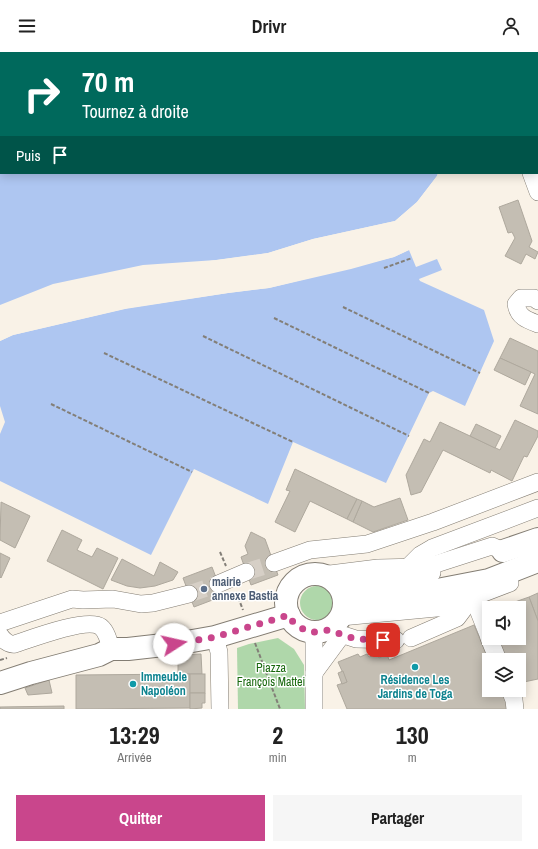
<!DOCTYPE html>
<html lang="fr">
<head>
<meta charset="utf-8">
<style>
	:root { --surface:#fff; --page:#f6f6f6; --text:#222; --muted:#767676; --accent:#c9468c }
	body { margin:0; font-family:"Archivo Narrow",sans-serif; background:var(--page); color:var(--text); height:100vh; display:flex; flex-direction:column; font-size:15px; white-space:nowrap }
	* { box-sizing:border-box; margin:0 }
	p { font-size:13px; color:var(--muted) }
	.icon { flex:none; width:22px; height:22px; fill:none; stroke:currentColor; stroke-width:2; stroke-linecap:round; stroke-linejoin:round }
	.map { position:relative; height:657px; overflow:hidden }
	.side { display:flex; flex-direction:column; background:var(--surface); flex:1 }
	.side>* { flex:none }
	.top-card { position:absolute; left:0px; top:0px; width:538px; height:122px; box-shadow:0 2px 10px #0003; background:#00695c; color:#fff; overflow:hidden }
	.tools { position:absolute; left:482px; top:549px; display:grid; gap:8px }
	.tools a { display:grid; place-items:center; width:44px; height:44px; border-radius:0px; background:var(--surface); box-shadow:0 2px 10px #0003; font-size:20px }
	.pin { position:absolute; display:grid; place-items:center; width:34px; height:34px; color:#fff; margin:-17px; border-radius:8px; box-shadow:0 2px 6px #0006 }
	.me { position:absolute; width:44px; margin:-22px; rotate:80deg; stroke-linejoin:round; filter:drop-shadow(0 0 3px #0008) }
	.turn { display:flex; align-items:center; gap:14px; height:84px; padding:0 16px; font-size:18px }
	.turn .icon { width:52px; height:52px; stroke-width:2.5 }
	.turn b { display:block; font-size:28px; line-height:34px }
	.then { display:flex; align-items:center; height:38px; padding:0 16px; background:#0003; gap:8px; font-size:15px }
	.eta { display:flex; justify-content:space-evenly; align-items:center; height:68px; text-align:center }
	.eta b { font-size:24px; font-weight:700; line-height:28px }
	.action { display:flex; gap:8px; margin-top:auto; padding:8px 16px }
	.action a { flex:1; height:46px; border-radius:0px; background:var(--accent); color:#fff; font-size:16px; font-weight:700; line-height:46px; text-align:center }
	.action a+a { background:var(--page); color:var(--text) }
	header { display:flex; justify-content:space-between; align-items:center; height:52px; padding:0 16px; background:var(--surface); font-size:18px; font-weight:700 }
	.map>svg:first-child { display:block }
	.green { fill:#afd7aa }
	.water { fill:#aec6f1 }
	.pier { fill:#f9f2e7 }
	.building { fill:#c4beb3; stroke:#aea89d }
	.lines { fill:none; stroke-linecap:round; stroke-linejoin:round }
	.minor-tunnel { stroke:#d6cfc6; stroke-width:17; stroke-dasharray:17 8; stroke-linecap:butt }
	.minor-casing { stroke:#837d73; stroke-width:18 }
	.major-casing { stroke:#837d73; stroke-width:24 }
	.path { stroke:#837f78; stroke-width:2; stroke-dasharray:4 2; stroke-linecap:butt }
	.minor { stroke:#fff; stroke-width:17 }
	.major { stroke:#fff; stroke-width:22 }
	.route { stroke:#c9468c; stroke-width:7; stroke-dasharray:0 12.6 }
	.service-dot { fill:#5c6f8a; stroke:#fff; stroke-width:1.5 }
	.culture-dot { fill:#0f9aa8; stroke:#fff; stroke-width:1.5 }
	.labels { text-anchor:middle; stroke-width:3; stroke-linejoin:round; paint-order:stroke }
	.service-label { font-size:12px; font-weight:bold; fill:#4e5e75; stroke:#fff; text-anchor:start }
	.park-label { font-size:12px; fill:#17670c; stroke:#fff }
	.culture-label { font-size:12px; font-weight:bold; fill:#0d838f; stroke:#fff; text-anchor:start }
</style>
</head>
<body>
<header><svg class="icon" aria-label="menu" viewBox="0 0 24 24"><path d="M4 6h16M4 12h16M4 18h16"/></svg>Drivr<svg class="icon" aria-label="person" viewBox="0 0 24 24"><circle cx="12" cy="8" r="4"/><path d="M4 21q1-7 8-7t8 7"/></svg></header>
<div class="map">
<svg width="538" height="657" viewBox="0 0 538 657">
	<rect width="100%" height="100%" fill="#f9f2e7"/>
	<g class="green">
		<circle cx="317" cy="551" r="17"/>
		<polygon points="278,586 294,597 304,613 305,657 238,657 237,596 249,592"/>
	</g>
	<g class="water">
		<polygon points="0,0 495,0 1,1 1,121 438,121 437,124 417,150 395,169 313,187 268,201 216,208 143,213 53,232 0,253"/>
		<polygon points="409,198 416,215 437,207 442,218 419,227 420,229 484,258 494,289 465,354 433,339 429,341 386,431 293,390 268,452 194,417 151,503 0,429 0,382 5,370 0,354 0,289 13,283 125,257 228,241 269,236 351,217 394,205"/>
	</g>
	<g class="pier">
		<polygon points="438,121 440,121 439,125 418,151 396,171 313,189 268,203 187,212 268,201 313,187 395,169 417,150 437,124"/>
		<polygon points="408,196 409,196 409,198 394,205 269,236 228,241 128,256 13,283 0,289 0,287 13,281 125,255 228,239 269,235 394,203"/>
	</g>
	<g class="building">
		<polygon points="518,148 532,189 529,195 538,200 535,207 526,202 521,212 505,204 515,186 512,180 508,181 499,155"/>
		<polygon points="510,286 538,299 538,362 520,354 535,322 500,306"/>
		<polygon points="500,306 531,320 525,333 494,318"/>
		<polygon points="515,368 538,379 538,384 527,405 524,404 512,429 491,418 490,421 443,398 421,440 411,443 406,423 424,387 430,390 440,370 500,398"/>
		<polygon points="476,372 501,384 495,396 470,384"/>
		<polygon points="295,417 357,447 347,467 310,449 295,480 275,470 290,439 286,438"/>
		<polygon points="400,446 408,468 373,480 353,470 362,449 374,455"/>
		<polygon points="357,447 362,449 353,470 347,467"/>
		<polygon points="1,450 30,464 15,496 0,488"/>
		<polygon points="62,478 82,488 77,498 92,505 97,496 118,506 103,537 47,509"/>
		<polygon points="251,480 265,487 278,523 251,533 241,505 248,502 245,494"/>
		<polygon points="0,501 10,506 1,526 0,525"/>
		<polygon points="122,507 154,524 160,510 178,520 173,528 155,534 140,536 127,534 111,528"/>
		<polygon points="212,515 223,544 194,555 183,526"/>
		<polygon points="538,541 538,569 529,545"/>
		<polygon points="529,545 538,569 538,627 519,631 519,608 506,608 497,586 519,586 519,556 498,556"/>
		<polygon points="474,573 489,609 489,638 501,638 508,655 508,657 347,657 337,633 347,630 338,610 358,602 360,605 367,602 369,605 377,602 379,606 387,602 389,608"/>
		<polygon points="201,602 202,622 178,622 178,603"/>
		<polygon points="343,619 347,630 342,632 338,621"/>
		<polygon points="190,622 190,656 76,657 76,623"/>
		<rect x="190" y="622" width="15" height="19"/>
		<polygon points="49,628 52,641 28,643 25,636"/>
		<polygon points="190,641 205,641 205,651 202,651 202,656 190,657"/>
		<polygon points="64,654 64,657 0,657 0,655"/>
	</g>
	<g class="lines">
		<g class="minor-tunnel">
			<polyline points="246,520 274,511"/>
			<polyline points="189,542 218,532"/>
		</g>
		<g class="minor-casing">
			<g id="minor">
				<polyline points="537,29 538,28"/>
				<polyline points="537,48 538,51"/>
				<polyline points="531,121 538,140"/>
				<path d="M538,249L534,246H521L516,252C518,265 527,268 538,272"/>
				<polyline points="274,511 310,498 367,492 433,470 538,430"/>
				<polyline points="408,515 420,503 432,496 538,456"/>
				<polyline points="322,523 378,516 421,515 433,513 492,494 503,499"/>
				<polyline points="218,532 246,520"/>
				<polyline points="385,532 432,521"/>
				<polyline points="473,545 489,585"/>
				<polyline points="341,565 447,555 510,531"/>
				<polyline points="0,571 72,547 83,548 113,547 141,552 153,551 189,542"/>
				<polyline points="328,578 356,587 396,588"/>
				<path d="M0,583C3,588 9,593 15,592C30,587 88,565 101,575C107,580 109,590 111,597"/>
				<polyline points="215,585 219,600 220,657"/>
				<polyline points="411,586 457,566 463,558 466,548"/>
				<polyline points="489,586 498,608"/>
				<polyline points="314,621 342,583"/>
				<polyline points="510,638 514,648 515,657"/>
				<polyline points="314,657 314,580"/>
			</g>
		</g>
		<g class="major-casing">
			<g id="major">
				<polyline points="503,499 538,487"/>
				<circle cx="315" cy="551" r="29"/>
				<polyline points="335,530 365,533 391,532"/>
				<polyline points="344,557 369,546 432,539 489,528 538,509"/>
				<polyline points="0,631 31,621 99,603 111,597 128,597 181,591 215,585 289,563"/>
			</g>
		</g>
		<g class="path">
			<polyline points="384,216 412,206"/>
			<polyline points="343,255 480,321"/>
			<polyline points="274,266 429,341"/>
			<polyline points="203,284 409,384"/>
			<polyline points="104,301 293,390"/>
			<polyline points="51,352 192,420"/>
			<polyline points="220,500 226,514"/>
			<polyline points="236,540 243,558"/>
			<polyline points="255,591 280,657"/>
			<polyline points="0,608 7,606"/>
		</g>
		<use href="#minor" class="minor"/>
		<use href="#major" class="major"/>
	</g>
	<g class="lines">
		<polyline class="route" points="174,592 215,585 289,563 293,570 306,579 314,580 328,578 356,587 383,588"/>
	</g>
	<circle class="service-dot" cx="204" cy="537" r="4"/>
	<g class="culture-dot">
		<circle cx="415" cy="615" r="4"/>
		<circle cx="133" cy="632" r="4"/>
	</g>
	<g class="labels">
		<g class="service-label">
			<text x="212" y="534">mairie<tspan x="212" dy="14">annexe Bastia</tspan></text>
		</g>
		<g class="park-label">
			<text x="271" y="620">Piazza<tspan x="271" dy="14">François Mattei</tspan></text>
		</g>
		<g class="culture-label">
			<text x="141" y="629">Immeuble<tspan x="141" dy="14">Napoléon</tspan></text>
			<text x="415" y="632" text-anchor="middle">Résidence Les<tspan x="415" dy="14">Jardins de Toga</tspan></text>
		</g>
	</g>
</svg>
<div class="tools">
<a><svg class="icon" aria-label="sound" viewBox="0 0 24 24"><path d="M4 9h4l5-4v14l-5-4H4zM17 9q2 3 0 6"/></svg></a>
<a><svg class="icon" aria-label="layers" viewBox="0 0 24 24"><path d="M12 4l9 5-9 5-9-5zM3 14l9 5 9-5"/></svg></a>
</div>
<div class="pin" style="left:383px;top:588px;background:#d93025"><svg class="icon" aria-label="arrive" viewBox="0 0 24 24"><path d="M6 21V4h12l-3 4 3 4H6"/></svg></div>
<svg class="me" style="left:174px;top:592px" viewBox="-20 -20 40 40"><circle r="19" fill="#fff"/><path d="M0-13L10 11 0 6-10 11z" fill="#c9468c"/></svg>
<div class="top-card">
<div class="turn"><svg class="icon" aria-label="right" viewBox="0 0 24 24"><path d="M7 20v-9h11M14 6l5 5-5 5"/></svg><div><b>70 m</b>Tournez à droite</div></div>
<div class="then">Puis<svg class="icon" aria-label="arrive" viewBox="0 0 24 24"><path d="M6 21V4h12l-3 4 3 4H6"/></svg></div>
</div>
</div>
<section class="side">
<div class="eta">
<div><b>13:29</b><p>Arrivée</p></div>
<div><b>2</b><p>min</p></div>
<div><b>130</b><p>m</p></div>
</div>
<div class="action"><a>Quitter</a><a>Partager</a></div>
</section>
</body>
</html>
